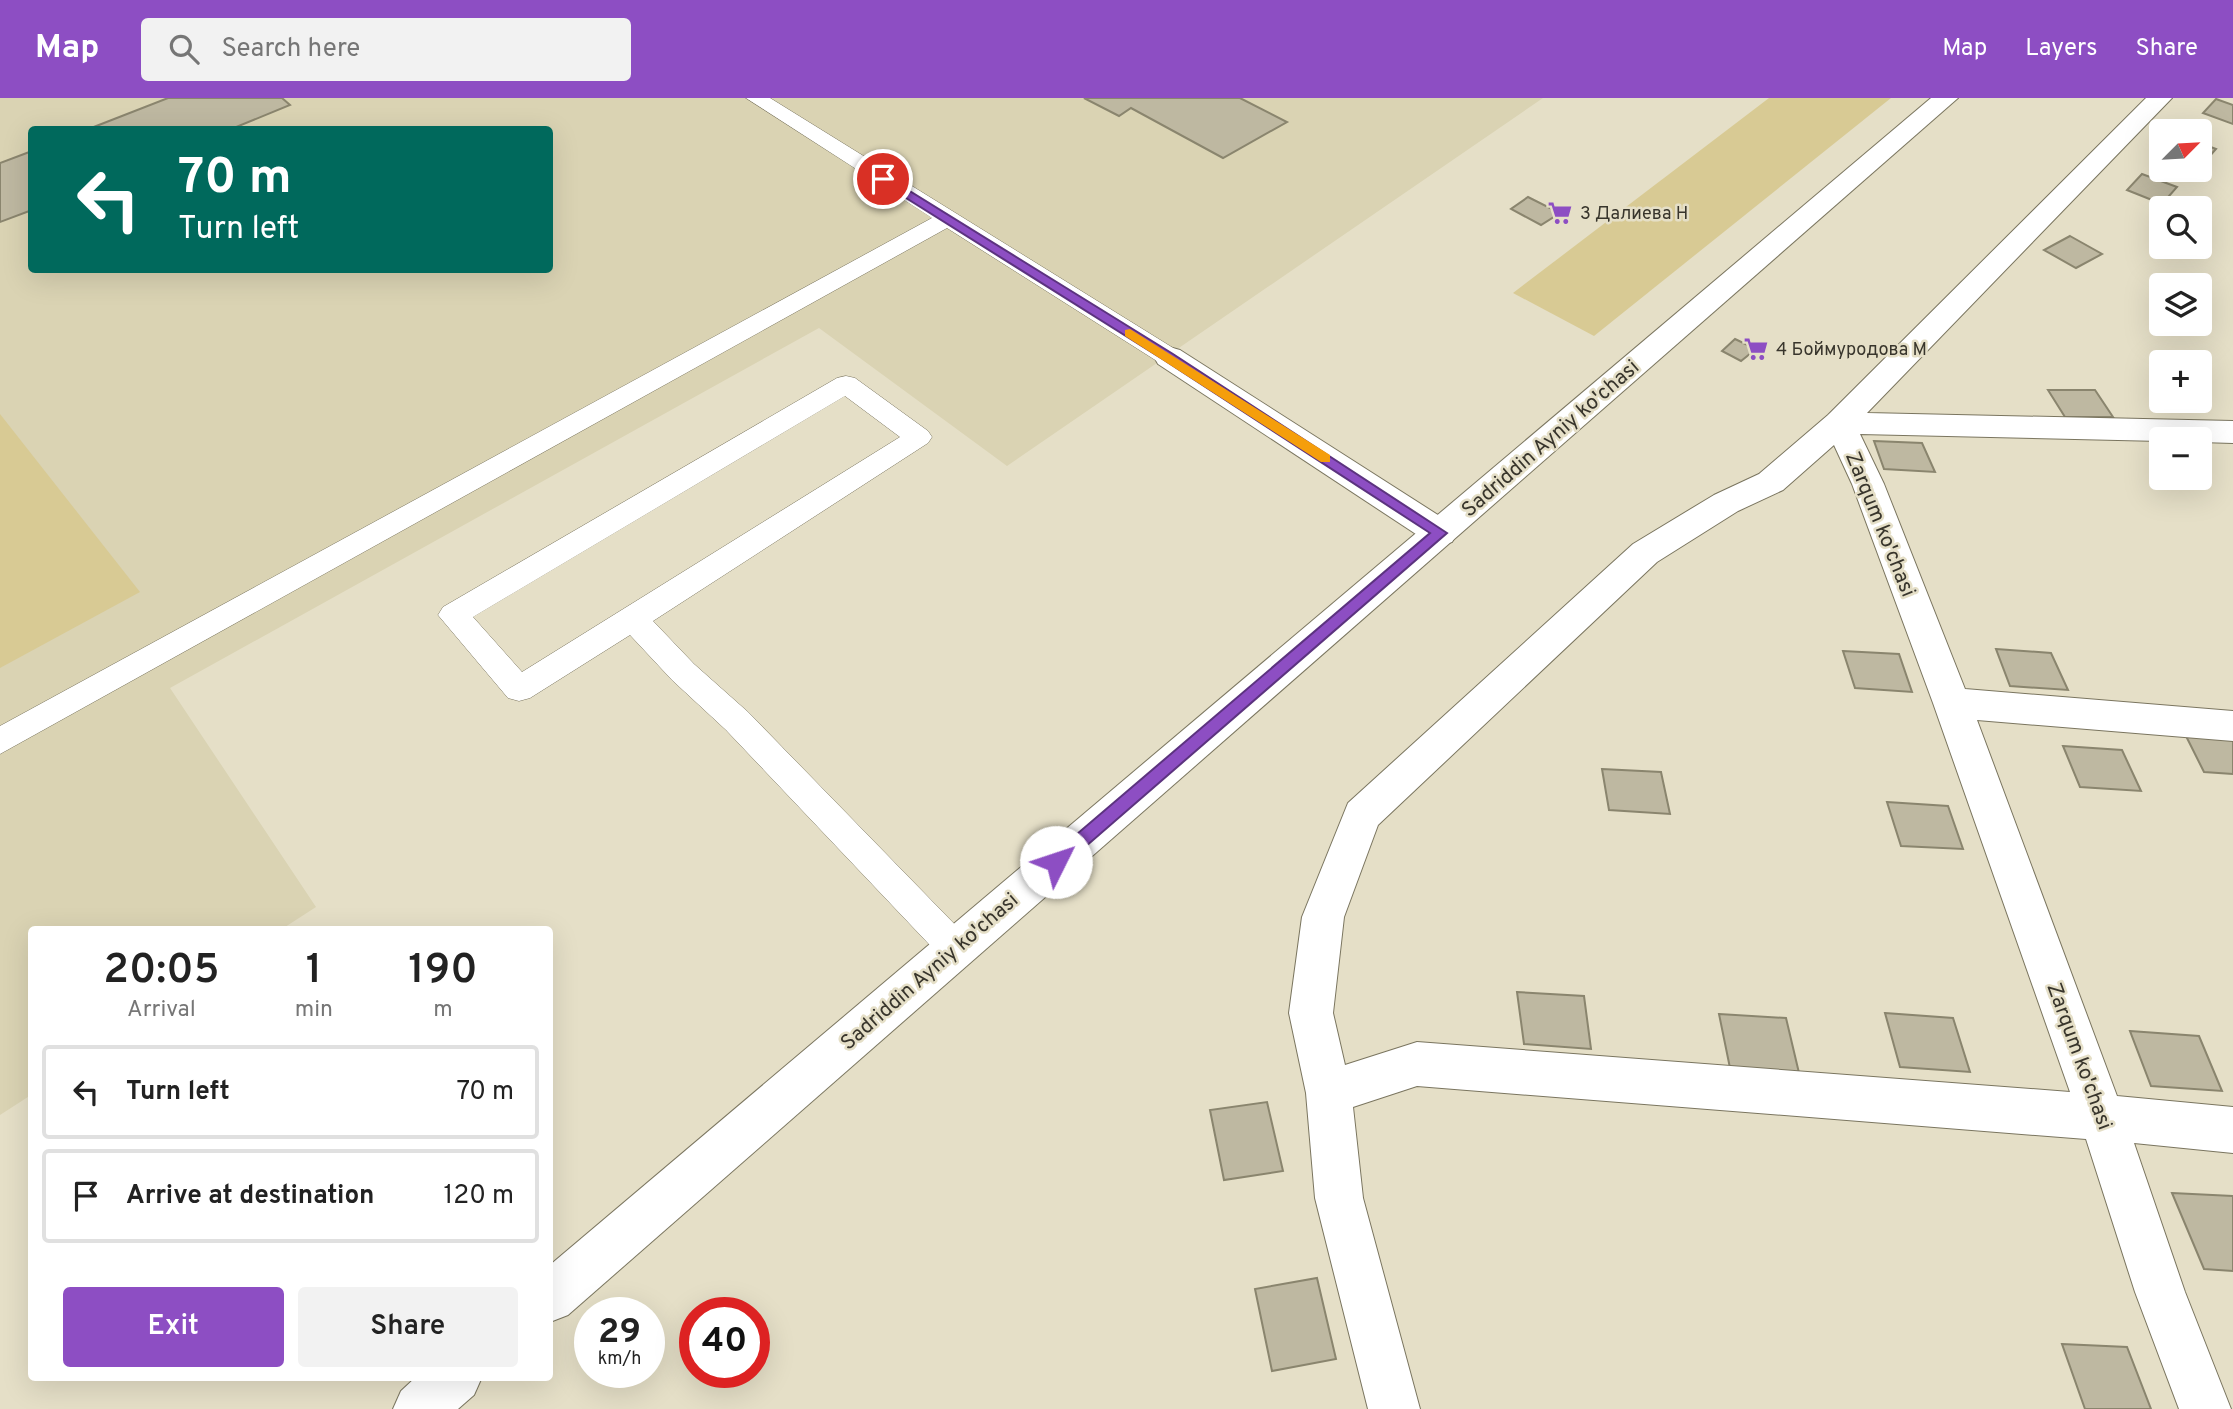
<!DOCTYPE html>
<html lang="en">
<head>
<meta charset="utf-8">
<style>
	:root { --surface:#fff; --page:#f2f2f2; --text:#222; --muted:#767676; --line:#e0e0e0; --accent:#8d4ec3 }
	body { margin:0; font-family:Overpass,sans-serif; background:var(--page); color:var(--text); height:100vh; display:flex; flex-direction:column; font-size:26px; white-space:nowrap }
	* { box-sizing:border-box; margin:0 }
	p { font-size:23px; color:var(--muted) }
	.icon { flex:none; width:38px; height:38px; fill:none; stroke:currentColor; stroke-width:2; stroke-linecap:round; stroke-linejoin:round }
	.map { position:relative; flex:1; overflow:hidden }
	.panel { position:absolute; left:28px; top:828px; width:525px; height:455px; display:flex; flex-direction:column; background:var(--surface); border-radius:7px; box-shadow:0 7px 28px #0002 }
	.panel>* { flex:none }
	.banner { position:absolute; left:28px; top:28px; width:525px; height:147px; border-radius:7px; box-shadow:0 7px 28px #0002; background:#00695c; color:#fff; overflow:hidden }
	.needle { width:46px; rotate:66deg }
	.fabs { position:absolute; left:2149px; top:21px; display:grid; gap:14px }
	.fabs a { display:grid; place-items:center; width:63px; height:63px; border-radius:7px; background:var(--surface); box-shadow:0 7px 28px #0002; font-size:35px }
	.speed { position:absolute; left:574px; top:1199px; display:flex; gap:14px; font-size:35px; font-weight:700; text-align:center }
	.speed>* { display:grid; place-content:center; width:91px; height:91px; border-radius:50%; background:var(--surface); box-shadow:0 7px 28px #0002; line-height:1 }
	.speed small { font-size:18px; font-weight:400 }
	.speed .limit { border:10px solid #d22; background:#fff; color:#111 }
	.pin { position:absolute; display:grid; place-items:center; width:60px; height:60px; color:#fff; margin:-30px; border:4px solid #fff; border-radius:50%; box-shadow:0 2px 7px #0007 }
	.me { position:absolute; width:77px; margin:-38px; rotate:49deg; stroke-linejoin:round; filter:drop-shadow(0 0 5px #0008) }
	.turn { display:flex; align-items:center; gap:24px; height:147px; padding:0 35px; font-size:32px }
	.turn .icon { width:91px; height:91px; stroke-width:2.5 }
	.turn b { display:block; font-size:49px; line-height:60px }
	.eta { display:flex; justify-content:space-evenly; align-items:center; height:119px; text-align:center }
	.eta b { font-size:42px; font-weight:600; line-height:49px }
	.primary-button { display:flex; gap:14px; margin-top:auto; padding:14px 35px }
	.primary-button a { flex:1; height:80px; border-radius:7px; background:var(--accent); color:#fff; font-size:28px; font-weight:600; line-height:80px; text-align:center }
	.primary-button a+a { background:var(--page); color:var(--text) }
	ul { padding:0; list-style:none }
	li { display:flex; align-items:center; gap:21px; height:94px; margin:0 14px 10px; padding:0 21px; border:4px solid var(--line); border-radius:7px }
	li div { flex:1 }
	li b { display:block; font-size:26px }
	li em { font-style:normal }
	header { display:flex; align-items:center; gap:42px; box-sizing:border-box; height:98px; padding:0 35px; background:var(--accent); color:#fff }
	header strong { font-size:33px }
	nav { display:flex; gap:38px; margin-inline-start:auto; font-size:24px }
	.search { width:490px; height:63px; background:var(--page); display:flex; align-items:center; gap:18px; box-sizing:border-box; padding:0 24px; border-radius:7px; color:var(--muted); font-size:26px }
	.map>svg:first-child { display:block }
	.built { fill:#dad3b3; fill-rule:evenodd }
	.green { fill:#d8ca94 }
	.building { fill:#beb8a1; stroke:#8a856e; stroke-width:2 }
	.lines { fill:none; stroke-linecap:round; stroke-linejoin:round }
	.service-casing { stroke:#7a755f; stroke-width:1 }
	.minor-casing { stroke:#7a755f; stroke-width:2 }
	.tertiary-casing { stroke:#7a755f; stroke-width:2 }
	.service { fill:#fff; fill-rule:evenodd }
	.minor { fill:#fff; fill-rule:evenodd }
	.tertiary { fill:#fff; fill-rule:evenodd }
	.route { fill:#8d4ec3; stroke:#5c337f; stroke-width:2 }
	.slow { fill:#f59e0b }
	.labels { text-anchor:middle; stroke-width:5; stroke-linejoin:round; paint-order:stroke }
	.far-poi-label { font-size:18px; fill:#38352c; stroke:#e5dfc7; text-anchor:start }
	.street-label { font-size:21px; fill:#38352c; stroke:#e5dfc7 }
</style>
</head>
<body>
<header>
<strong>Map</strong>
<div class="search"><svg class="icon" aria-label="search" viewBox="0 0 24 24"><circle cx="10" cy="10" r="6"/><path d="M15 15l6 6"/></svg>Search here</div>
<nav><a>Map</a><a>Layers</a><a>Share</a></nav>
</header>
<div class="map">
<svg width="2233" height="1311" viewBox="0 0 2233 1311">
	<rect width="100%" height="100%" fill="#e5dfc7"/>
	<path class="built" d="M0,0H1543L1007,368L819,230L170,590L316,809L282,831H32L31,997L0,1017ZM32,32H550V172H32Z"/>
	<g class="green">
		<polygon points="1769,0 1891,0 1594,238 1513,195"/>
		<polygon points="0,316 140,494 0,570"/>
	</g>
	<g class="building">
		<polygon points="168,0 282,0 290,7 229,32 86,32"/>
		<polygon points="1084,0 1240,0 1287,24 1223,60 1131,10 1119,18"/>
		<polygon points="2216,1 2233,7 2233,26 2203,15"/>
		<polygon points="2200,45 2216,51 2202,67 2200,66"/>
		<polygon points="32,53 32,112 0,124 0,65"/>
		<polygon points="2142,76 2177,89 2162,106 2127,92"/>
		<polygon points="1528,99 1560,115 1541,127 1511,111"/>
		<polygon points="2070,138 2102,156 2076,170 2044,152"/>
		<polygon points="1735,241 1756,251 1741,263 1722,253"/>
		<polygon points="2048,292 2095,292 2113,319 2065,319"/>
		<polygon points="1874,343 1922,345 1935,374 1884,371"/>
		<polygon points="1996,551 2051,555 2068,592 2010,588"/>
		<polygon points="1843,553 1899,556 1912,594 1855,590"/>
		<polygon points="2184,634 2233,637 2233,676 2204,674"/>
		<polygon points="2063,648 2122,652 2141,693 2080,689"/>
		<polygon points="1602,671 1661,674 1670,716 1609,712"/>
		<polygon points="1887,704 1948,708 1963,751 1901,748"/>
		<polygon points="1517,894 1584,898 1591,951 1524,946"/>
		<polygon points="1885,915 1953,920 1970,974 1900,969"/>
		<polygon points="1719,916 1786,920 1799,975 1730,970"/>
		<polygon points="2130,933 2199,938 2222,993 2151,988"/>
		<polygon points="1267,1004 1283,1073 1224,1082 1210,1012"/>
		<polygon points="2172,1095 2233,1098 2233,1173 2204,1171"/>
		<polygon points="1317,1180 1336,1261 1272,1273 1255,1191"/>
		<polygon points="2062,1246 2127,1249 2151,1311 2085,1311"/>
	</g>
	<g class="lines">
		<g class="service-casing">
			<g id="service">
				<polygon points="746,0 770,0 1178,253 1181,259 1178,265 1169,267 1160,265 947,130 0,656 0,628 932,120"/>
				<path d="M846,278L855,280L928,333L932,339L928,345L653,523L694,566L748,614L968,840L973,851L968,862L956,867L944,862L726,632L672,582L630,537L530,600L519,603L508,600L438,517L443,509L837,280ZM845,298L900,339L522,574L473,519Z"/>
			</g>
		</g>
		<g class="minor-casing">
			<g id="minor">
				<path d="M2146,0H2172L1867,315L2233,323V345L2200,344V341L2161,343L1860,336L1884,386L1965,591L2233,613V643L1977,622L2117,998L2233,1009V1055L2134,1045L2185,1194L2231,1311H2179L2135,1194L2086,1041L1417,988L1353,1009L1363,1100L1420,1311H1368L1315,1100L1306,995L1289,915L1302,819L1348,705L1633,446L1714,397L1759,376L1828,317ZM1834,347L1852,386L1933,605L2070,994L1417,944L1345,967L1333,915L1344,819L1378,727L1657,464L1738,413L1783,392Z"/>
				<polygon points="1169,249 1180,252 1452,426 1457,435 1452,444 1440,447 1428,444 1158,266 1154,259 1158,252"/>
			</g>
		</g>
		<g class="tertiary-casing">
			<g id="tertiary">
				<polygon points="1931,0 1958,0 568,1217 550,1224 550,1167"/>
				<polygon points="416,1279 482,1279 474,1297 458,1311 393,1311 401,1293"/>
			</g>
		</g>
		<use href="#service" class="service"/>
		<use href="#minor" class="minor"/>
		<use href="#tertiary" class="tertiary"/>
	</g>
	<polygon class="route" points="879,79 887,79 1173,256 1447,435 1062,769 1056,772 1050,769 1048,764 1050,759 1430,435 1164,262 879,83"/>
	<polygon class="slow" points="1130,231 1330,357 1330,364 1321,364 1125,238 1125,232"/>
	<defs>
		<g id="supermarket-bare" transform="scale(1.89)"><path d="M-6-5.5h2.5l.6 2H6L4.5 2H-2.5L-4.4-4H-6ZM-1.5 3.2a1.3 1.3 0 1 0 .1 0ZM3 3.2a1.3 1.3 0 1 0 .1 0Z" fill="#8d4ec3" stroke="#e5dfc7" stroke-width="2.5" paint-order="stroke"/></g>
	</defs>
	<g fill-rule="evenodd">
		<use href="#supermarket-bare" x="1560" y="115"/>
		<use href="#supermarket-bare" x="1756" y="251"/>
	</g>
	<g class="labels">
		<g class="far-poi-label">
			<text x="1580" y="121">3 Далиева Н</text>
			<text x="1776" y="257">4 Боймуродова М</text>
		</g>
		<g class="street-label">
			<text transform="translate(1550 340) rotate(-41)" y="7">Sadriddin Ayniy ko'chasi</text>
			<text transform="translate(1881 426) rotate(68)" y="7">Zarqum ko'chasi</text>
			<text transform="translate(929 873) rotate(-41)" y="7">Sadriddin Ayniy ko'chasi</text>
			<text transform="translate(2080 958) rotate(70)" y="7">Zarqum ko'chasi</text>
		</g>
	</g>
</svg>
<div class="fabs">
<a><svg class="needle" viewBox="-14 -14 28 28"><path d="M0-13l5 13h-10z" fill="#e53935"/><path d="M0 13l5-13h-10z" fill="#767676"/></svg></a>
<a><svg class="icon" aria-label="search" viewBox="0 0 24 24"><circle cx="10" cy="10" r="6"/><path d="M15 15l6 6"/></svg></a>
<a><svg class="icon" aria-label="layers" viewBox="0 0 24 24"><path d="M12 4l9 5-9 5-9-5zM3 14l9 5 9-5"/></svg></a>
<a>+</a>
<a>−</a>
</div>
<div class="speed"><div>29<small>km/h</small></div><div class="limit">40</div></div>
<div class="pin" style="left:883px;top:81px;background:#d93025"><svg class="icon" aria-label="arrive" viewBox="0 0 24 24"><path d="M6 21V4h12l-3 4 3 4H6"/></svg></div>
<svg class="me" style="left:1056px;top:764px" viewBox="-20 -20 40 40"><circle r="19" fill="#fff"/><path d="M0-13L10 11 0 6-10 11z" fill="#8d4ec3"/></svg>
<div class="banner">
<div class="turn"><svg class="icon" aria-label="left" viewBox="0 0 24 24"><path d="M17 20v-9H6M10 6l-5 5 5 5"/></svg><div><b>70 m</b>Turn left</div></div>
</div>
<section class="panel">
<div class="eta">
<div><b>20:05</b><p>Arrival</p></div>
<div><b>1</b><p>min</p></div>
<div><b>190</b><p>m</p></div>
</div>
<ul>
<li><svg class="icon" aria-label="left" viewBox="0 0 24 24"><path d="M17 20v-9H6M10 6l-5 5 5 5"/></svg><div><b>Turn left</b></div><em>70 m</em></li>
<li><svg class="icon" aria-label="arrive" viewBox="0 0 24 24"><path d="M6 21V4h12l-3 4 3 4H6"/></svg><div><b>Arrive at destination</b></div><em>120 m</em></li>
</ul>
<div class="primary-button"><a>Exit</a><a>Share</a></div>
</section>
</div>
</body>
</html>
